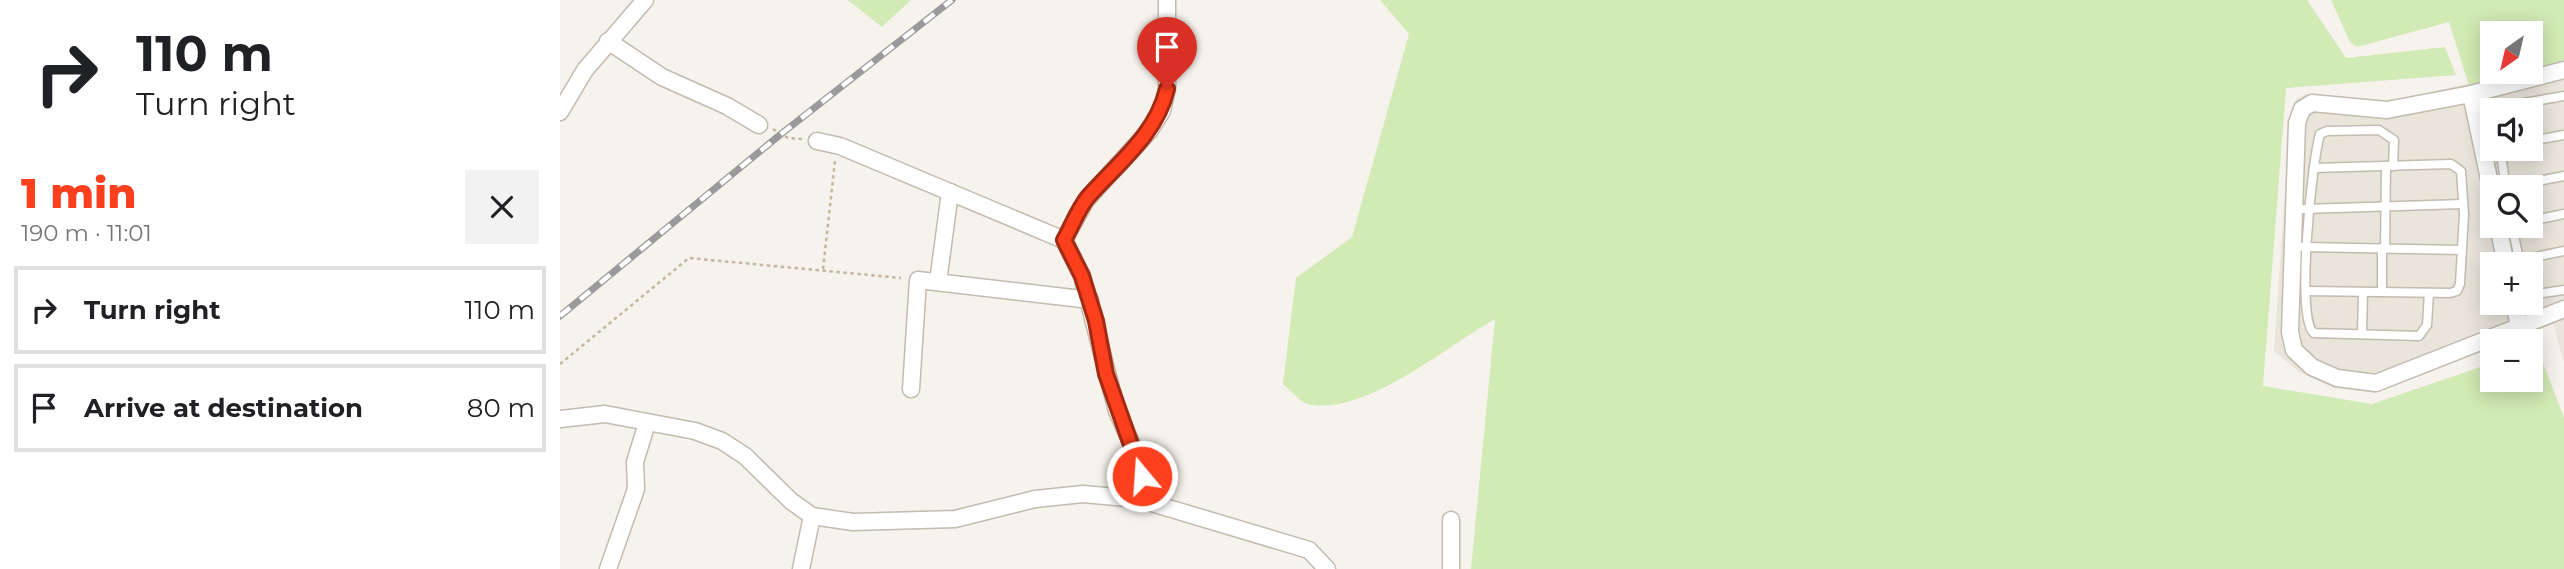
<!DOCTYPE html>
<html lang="en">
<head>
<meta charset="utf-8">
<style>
	:root { --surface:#fff; --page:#f2f2f2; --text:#202124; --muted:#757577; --line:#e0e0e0; --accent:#fc3f1d }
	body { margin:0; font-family:Montserrat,sans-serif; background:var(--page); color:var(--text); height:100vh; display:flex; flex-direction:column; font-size:26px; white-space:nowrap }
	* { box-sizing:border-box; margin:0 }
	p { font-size:23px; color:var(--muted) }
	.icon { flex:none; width:38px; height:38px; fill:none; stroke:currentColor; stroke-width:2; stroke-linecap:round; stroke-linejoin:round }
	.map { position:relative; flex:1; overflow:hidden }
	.panel { display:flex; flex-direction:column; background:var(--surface); width:560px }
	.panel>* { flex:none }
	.banner { background:#fff; color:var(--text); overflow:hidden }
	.needle { width:46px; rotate:214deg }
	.buttons { position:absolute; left:1920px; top:21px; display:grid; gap:14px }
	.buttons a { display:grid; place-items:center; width:63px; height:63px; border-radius:0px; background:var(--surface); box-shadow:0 4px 18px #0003; font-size:35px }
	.pin { position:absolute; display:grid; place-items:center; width:60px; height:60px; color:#fff; margin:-72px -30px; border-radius:50% 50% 50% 0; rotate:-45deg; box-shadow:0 0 7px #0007 }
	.pin .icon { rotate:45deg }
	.me { position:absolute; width:77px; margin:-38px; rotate:342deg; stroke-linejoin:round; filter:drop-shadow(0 0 5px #0008) }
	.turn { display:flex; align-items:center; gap:24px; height:147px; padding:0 21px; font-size:32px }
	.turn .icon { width:91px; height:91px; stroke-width:2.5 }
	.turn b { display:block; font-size:49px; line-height:60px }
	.round { display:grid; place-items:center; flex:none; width:74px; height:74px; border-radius:0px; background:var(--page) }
	.overview { display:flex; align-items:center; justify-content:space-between; height:119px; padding:0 21px }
	h1 { font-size:42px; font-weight:800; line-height:52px; color:var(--accent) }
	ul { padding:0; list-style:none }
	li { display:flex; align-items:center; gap:21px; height:88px; margin:0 14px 10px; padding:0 7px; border:4px solid var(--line); border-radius:0px }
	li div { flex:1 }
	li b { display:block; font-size:26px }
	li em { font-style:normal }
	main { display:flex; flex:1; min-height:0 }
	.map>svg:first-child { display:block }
	.residential { fill:#eae5da; fill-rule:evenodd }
	.green { fill:#d2eab5 }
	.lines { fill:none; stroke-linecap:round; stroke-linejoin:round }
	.lane-casing { stroke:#c2bbae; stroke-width:11 }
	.street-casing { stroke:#c2bbae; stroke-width:19 }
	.path { stroke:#c4b79f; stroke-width:2.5; stroke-dasharray:3.5 3.5; stroke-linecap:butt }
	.lane { stroke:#fff; stroke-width:8 }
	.street { stroke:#fff; stroke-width:16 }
	.rail-casing { stroke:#9a9a9a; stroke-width:7 }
	.rail { stroke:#fff; stroke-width:4.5; stroke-dasharray:13; stroke-linecap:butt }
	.route-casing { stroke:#a42913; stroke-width:18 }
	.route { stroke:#fc3f1d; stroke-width:12 }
</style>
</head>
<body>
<main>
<section class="panel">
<div class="banner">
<div class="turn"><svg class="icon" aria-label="right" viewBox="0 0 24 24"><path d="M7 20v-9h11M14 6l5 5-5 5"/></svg><div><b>110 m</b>Turn right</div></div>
</div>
<div class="overview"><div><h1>1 min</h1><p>190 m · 11:01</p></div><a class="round"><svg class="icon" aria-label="close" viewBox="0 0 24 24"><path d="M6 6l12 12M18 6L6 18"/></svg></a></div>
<ul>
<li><svg class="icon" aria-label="right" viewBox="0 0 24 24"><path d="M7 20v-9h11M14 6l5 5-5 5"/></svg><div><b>Turn right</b></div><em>110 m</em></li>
<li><svg class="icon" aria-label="arrive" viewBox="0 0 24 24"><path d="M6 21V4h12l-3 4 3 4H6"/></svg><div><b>Arrive at destination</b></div><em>80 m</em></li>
</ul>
</section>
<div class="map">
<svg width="2004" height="569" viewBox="0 0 2004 569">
	<rect width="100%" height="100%" fill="#f6f3ec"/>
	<path class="residential" d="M2004,62V363L1993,324L1949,341H1932V348L1815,393L1774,388L1739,372L1714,351L1730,117L1736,99L1746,94L1826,102ZM1932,110H1970V149H1932ZM1932,187H1970V226H1932ZM1932,264H1970V303H1932Z"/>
	<g class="green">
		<polygon points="288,0 351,0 322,27"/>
		<path d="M820,0H1747L1786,58L1885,47L1896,75L1726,88L1703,386L1812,404L1932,363V380H1970L1971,349L1977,347L2004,418V569H911L935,319C888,345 805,417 748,404C740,402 730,390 723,384L736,278L792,237L849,34Z"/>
		<polygon points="1771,0 2004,0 2004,62 1971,70 1970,33 1932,33 1932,72 1965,72 1909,86 1889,22 1797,47 1790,42"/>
	</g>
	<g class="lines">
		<g class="lane-casing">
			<g id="lane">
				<polyline points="1938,110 1940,107 2004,96"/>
				<polyline points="1970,141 2004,135"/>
				<polyline points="1940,149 1946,187"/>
				<path d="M1833,166L1834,140L1819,130L1767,131L1760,134C1752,161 1735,321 1754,333L1859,336L1867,325L1869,293"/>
				<polyline points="1948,187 2004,176"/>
				<polyline points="1744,209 1903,204"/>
				<polyline points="1970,221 2004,214"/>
				<polyline points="1952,226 1960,264"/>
				<polyline points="1743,247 1901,250"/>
				<polyline points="1822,248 1822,292"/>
				<polyline points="1825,249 1826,166"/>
				<polyline points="1946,263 2004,251"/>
				<polyline points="1747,291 1890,293 1897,291 1900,284 1904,214 1901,171 1891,164 1754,168"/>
				<polyline points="1970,295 2004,290"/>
				<polyline points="1802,334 1803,292"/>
			</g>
		</g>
		<g class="street-casing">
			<g id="street">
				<polyline points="48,41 102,77 167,106 199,125"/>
				<polyline points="2004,70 1911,94 1827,110 1752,103 1742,109 1737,123 1730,332 1734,350 1752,367 1777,378 1816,383 2004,309"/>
				<polyline points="1911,94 1932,193"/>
				<polyline points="0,112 25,70 85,0"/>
				<polyline points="257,141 280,146 504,240"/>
				<polyline points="1938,226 1946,264"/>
				<polyline points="378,282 390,192"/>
				<polyline points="1954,303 1959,326"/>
				<polyline points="351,389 358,280 530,300"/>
				<polyline points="0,419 45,414 135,431 162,441 185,456 231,501 252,516 293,522 395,519 475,499 523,494 578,499 749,550 767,569"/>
				<polyline points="578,499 582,476 578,458 557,411 522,276 504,240 526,200 590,130 602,111 607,89 607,0"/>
				<polyline points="48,569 76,489 75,462 87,423"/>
				<polyline points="241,569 252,516"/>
				<polyline points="891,569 891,520"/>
			</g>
		</g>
		<g class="path">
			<polyline points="213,129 228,138 243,139"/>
			<polyline points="263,269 275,161"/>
			<polyline points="0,364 129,258 341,278"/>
		</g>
		<use href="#lane" class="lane"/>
		<use href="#street" class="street"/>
		<g class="rail-casing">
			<polyline id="rail" points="0,316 221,134 392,0"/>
		</g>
		<use href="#rail" class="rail"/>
	</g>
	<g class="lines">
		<g class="route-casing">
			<path id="route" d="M582,476L546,374L536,321L522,276L504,240C512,226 518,209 528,197C558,163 596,135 607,89"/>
		</g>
		<use href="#route" class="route"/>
	</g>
</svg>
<div class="buttons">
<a><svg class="needle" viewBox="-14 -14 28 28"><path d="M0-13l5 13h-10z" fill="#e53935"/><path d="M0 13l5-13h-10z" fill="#757577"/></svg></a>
<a><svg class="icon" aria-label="sound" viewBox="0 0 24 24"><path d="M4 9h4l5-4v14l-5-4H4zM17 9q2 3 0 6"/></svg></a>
<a><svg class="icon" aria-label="search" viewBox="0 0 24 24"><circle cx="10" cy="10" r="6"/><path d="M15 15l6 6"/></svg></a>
<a>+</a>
<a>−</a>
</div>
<div class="pin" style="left:607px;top:89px;background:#d93025"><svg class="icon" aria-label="arrive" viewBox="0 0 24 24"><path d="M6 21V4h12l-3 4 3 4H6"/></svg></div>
<svg class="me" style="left:582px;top:476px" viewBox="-20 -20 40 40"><circle r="17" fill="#fc3f1d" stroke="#fff" stroke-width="3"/><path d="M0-11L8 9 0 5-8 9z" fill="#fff"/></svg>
</div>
</main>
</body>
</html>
